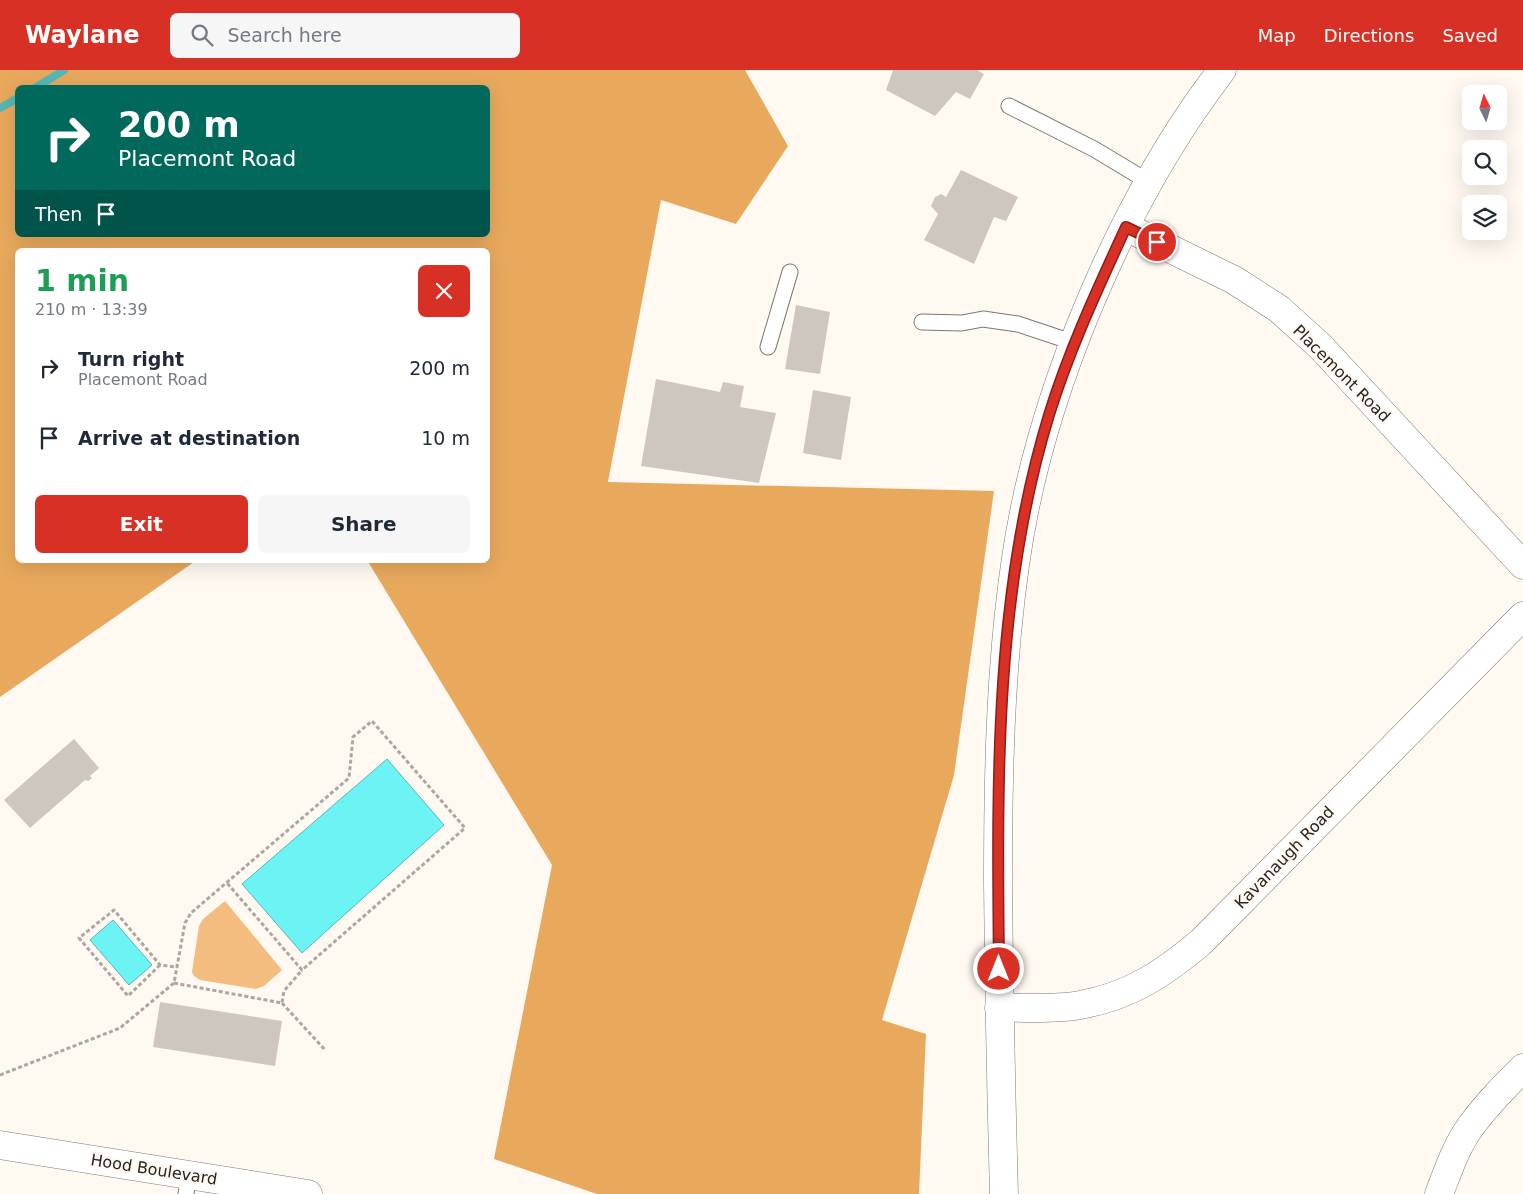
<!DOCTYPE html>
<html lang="en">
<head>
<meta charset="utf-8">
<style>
	:root { --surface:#fff; --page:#f6f6f7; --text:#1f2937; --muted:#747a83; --accent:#d93025 }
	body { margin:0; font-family:"DejaVu Sans",sans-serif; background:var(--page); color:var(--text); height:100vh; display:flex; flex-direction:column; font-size:19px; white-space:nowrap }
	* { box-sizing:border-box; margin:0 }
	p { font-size:16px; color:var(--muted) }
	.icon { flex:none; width:28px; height:28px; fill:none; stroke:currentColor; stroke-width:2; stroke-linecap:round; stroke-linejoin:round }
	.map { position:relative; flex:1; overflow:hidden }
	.side { position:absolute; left:15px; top:178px; width:475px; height:315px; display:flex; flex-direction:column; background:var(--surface); border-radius:8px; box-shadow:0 5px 20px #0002 }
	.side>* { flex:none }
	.top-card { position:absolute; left:15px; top:15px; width:475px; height:152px; border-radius:8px; box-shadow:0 5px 20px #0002; background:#00695c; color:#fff; overflow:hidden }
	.needle { width:32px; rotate:355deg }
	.controls { position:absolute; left:1462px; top:15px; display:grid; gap:10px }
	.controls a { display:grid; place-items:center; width:45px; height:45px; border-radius:8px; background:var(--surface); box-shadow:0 5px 20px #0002; font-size:25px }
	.pin { position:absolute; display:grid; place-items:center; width:42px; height:42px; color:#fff; margin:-21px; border:2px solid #fff; border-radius:50%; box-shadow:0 1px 5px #0007 }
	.me { position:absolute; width:55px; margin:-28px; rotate:0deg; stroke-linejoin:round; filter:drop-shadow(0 0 4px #0008) }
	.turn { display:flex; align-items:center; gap:18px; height:105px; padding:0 20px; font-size:22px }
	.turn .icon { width:65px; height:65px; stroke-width:2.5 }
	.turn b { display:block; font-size:35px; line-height:42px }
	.then { display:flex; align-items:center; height:48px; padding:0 20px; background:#0003; gap:10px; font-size:19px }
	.round { display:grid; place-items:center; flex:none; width:52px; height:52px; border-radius:8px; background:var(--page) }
	.summary { display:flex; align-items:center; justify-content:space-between; height:85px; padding:0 20px }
	h1 { font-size:30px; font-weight:800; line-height:38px; color:#1e9e55 }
	.button { display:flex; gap:10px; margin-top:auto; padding:10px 20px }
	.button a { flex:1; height:58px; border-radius:8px; background:var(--accent); color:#fff; font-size:20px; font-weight:800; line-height:58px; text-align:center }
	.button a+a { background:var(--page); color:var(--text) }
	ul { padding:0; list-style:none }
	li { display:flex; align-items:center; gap:15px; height:70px; padding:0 20px }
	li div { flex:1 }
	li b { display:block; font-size:19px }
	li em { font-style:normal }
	header { display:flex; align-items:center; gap:30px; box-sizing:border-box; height:70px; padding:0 25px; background:var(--accent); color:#fff }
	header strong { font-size:24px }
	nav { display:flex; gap:28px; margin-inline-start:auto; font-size:18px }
	.search { width:350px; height:45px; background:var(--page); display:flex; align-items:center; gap:12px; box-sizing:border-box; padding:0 18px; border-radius:8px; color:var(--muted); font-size:19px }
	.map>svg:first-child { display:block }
	.green { fill:#f2bd7f }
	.forest { fill:#e8a95d; fill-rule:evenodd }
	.water { fill:#6bf4f3; stroke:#57b6b4 }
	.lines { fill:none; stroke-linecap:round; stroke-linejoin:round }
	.stream { stroke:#57b6b4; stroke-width:8 }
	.building { fill:#cec7bf }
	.service-casing { stroke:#7f7871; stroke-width:17 }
	.minor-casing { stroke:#7f7871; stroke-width:29 }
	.tertiary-casing { stroke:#7f7871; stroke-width:29 }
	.path { stroke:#aca7a2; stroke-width:3; stroke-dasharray:4 2.5; stroke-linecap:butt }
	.service { stroke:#fff; stroke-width:15 }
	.minor { stroke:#fff; stroke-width:28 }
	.tertiary { stroke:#fff; stroke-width:28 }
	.route-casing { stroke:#8d1f18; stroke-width:12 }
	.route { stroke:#d93025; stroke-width:9 }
	.labels { text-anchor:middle; stroke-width:5; stroke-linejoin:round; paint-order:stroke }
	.street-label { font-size:16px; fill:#272422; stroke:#fff9f2 }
</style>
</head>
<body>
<header>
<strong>Waylane</strong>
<div class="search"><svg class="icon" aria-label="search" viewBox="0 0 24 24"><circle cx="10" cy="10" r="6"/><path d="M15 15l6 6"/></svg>Search here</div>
<nav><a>Map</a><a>Directions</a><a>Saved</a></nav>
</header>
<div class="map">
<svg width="1523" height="1124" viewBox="0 0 1523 1124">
	<rect width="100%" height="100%" fill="#fff9f2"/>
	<polygon class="green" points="225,831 282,900 264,916 256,919 200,910 194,906 192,902 199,856 203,849"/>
	<path class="forest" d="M0,0H745L788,76L736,154L661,130L608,412L994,421L954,705L882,950L926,964L919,1124H597L494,1089L552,795L367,490H488V180H18V490H197L0,627ZM18,18H488V165H18Z"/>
	<g class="water">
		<polygon points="387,689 444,755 302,883 242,814"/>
		<polygon points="113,850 152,895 129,915 90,870"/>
	</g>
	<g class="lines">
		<g class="stream">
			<polyline points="35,18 64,0"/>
			<polyline points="0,38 18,28"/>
		</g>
	</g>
	<g class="building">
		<polygon points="893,0 977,0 984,4 970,29 956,22 935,46 886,20"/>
		<polygon points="961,100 1018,127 1006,151 994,147 974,194 924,170 938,144 931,136 935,127 941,124 946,127"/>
		<polygon points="796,235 830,242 820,304 785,299"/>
		<polygon points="656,309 720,322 723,312 744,316 740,337 776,343 759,413 641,396"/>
		<polygon points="813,320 851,327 841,390 803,383"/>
		<polygon points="74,669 99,698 90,706 92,708 88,711 85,710 30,758 4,730"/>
		<polygon points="160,932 282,951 275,996 153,977"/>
	</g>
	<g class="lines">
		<g class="service-casing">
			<g id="service">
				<polyline points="1009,36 1094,79 1149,112"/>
				<polyline points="922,252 962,253 983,249 1018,254 1075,273"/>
				<polyline points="768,277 790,202"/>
				<polyline points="186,1124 189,1104"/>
			</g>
		</g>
		<g class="minor-casing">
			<g id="minor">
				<polyline points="1126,157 1234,210 1279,239 1320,276 1523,495"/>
				<path d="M999,938C1025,937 1054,940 1080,935C1130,926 1163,904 1201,872L1523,546"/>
				<path d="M1004,1124C1001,1020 999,916 998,812C998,706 1000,600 1015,495C1038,329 1120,133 1222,0"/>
				<path d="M1439,1124C1448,1101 1456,1076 1471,1056C1486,1035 1505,1016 1523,998"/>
			</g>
		</g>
		<g class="tertiary-casing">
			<polyline id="tertiary" points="0,1075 308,1124"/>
		</g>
		<g class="path">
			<polyline points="160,895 128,926 79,868 114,840 160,895 177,897"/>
			<polyline points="174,913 282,933 284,921 302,900"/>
			<polyline points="282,933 326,981"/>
			<polyline points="0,1005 120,958 174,913 185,853 191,843 349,708 353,667 372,651 465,758 302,900 227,813"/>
		</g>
		<use href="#service" class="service"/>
		<use href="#minor" class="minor"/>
		<use href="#tertiary" class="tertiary"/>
	</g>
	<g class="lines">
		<g class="route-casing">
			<path id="route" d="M999,899C997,713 994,524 1049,345C1069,280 1098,218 1126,157L1157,172"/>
		</g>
		<use href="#route" class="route"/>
	</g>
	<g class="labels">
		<g class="street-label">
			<text transform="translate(1342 303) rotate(45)" y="6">Placemont Road</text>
			<text transform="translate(1284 787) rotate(-46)" y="6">Kavanaugh Road</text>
			<text transform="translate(154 1099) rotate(9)" y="6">Hood Boulevard</text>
		</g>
	</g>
</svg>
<div class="controls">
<a><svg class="needle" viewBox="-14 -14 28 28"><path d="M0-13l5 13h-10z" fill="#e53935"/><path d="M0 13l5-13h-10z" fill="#747a83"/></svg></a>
<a><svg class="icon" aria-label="search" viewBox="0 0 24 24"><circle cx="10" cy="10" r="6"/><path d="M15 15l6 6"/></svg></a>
<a><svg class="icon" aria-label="layers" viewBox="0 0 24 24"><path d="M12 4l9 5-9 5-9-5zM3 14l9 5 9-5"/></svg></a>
</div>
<div class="pin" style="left:1157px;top:172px;background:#d93025"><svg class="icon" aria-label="arrive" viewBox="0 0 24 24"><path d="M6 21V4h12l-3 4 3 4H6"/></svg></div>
<svg class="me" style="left:999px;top:899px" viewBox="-20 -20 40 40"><circle r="17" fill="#d93025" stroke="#fff" stroke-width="3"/><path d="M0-11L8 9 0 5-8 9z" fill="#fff"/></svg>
<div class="top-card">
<div class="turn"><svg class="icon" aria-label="right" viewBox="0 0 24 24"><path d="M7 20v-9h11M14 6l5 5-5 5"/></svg><div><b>200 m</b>Placemont Road</div></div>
<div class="then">Then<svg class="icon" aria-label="arrive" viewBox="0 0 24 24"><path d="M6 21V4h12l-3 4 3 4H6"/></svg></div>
</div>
<section class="side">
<div class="summary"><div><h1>1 min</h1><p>210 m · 13:39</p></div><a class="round" style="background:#d93025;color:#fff"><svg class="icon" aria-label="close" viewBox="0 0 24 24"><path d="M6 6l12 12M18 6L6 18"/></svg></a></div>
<ul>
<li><svg class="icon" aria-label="right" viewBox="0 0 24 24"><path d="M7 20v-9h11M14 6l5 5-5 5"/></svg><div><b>Turn right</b><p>Placemont Road</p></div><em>200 m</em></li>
<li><svg class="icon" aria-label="arrive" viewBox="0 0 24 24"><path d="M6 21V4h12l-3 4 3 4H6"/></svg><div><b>Arrive at destination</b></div><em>10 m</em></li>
</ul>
<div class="button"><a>Exit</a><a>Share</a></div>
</section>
</div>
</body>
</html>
